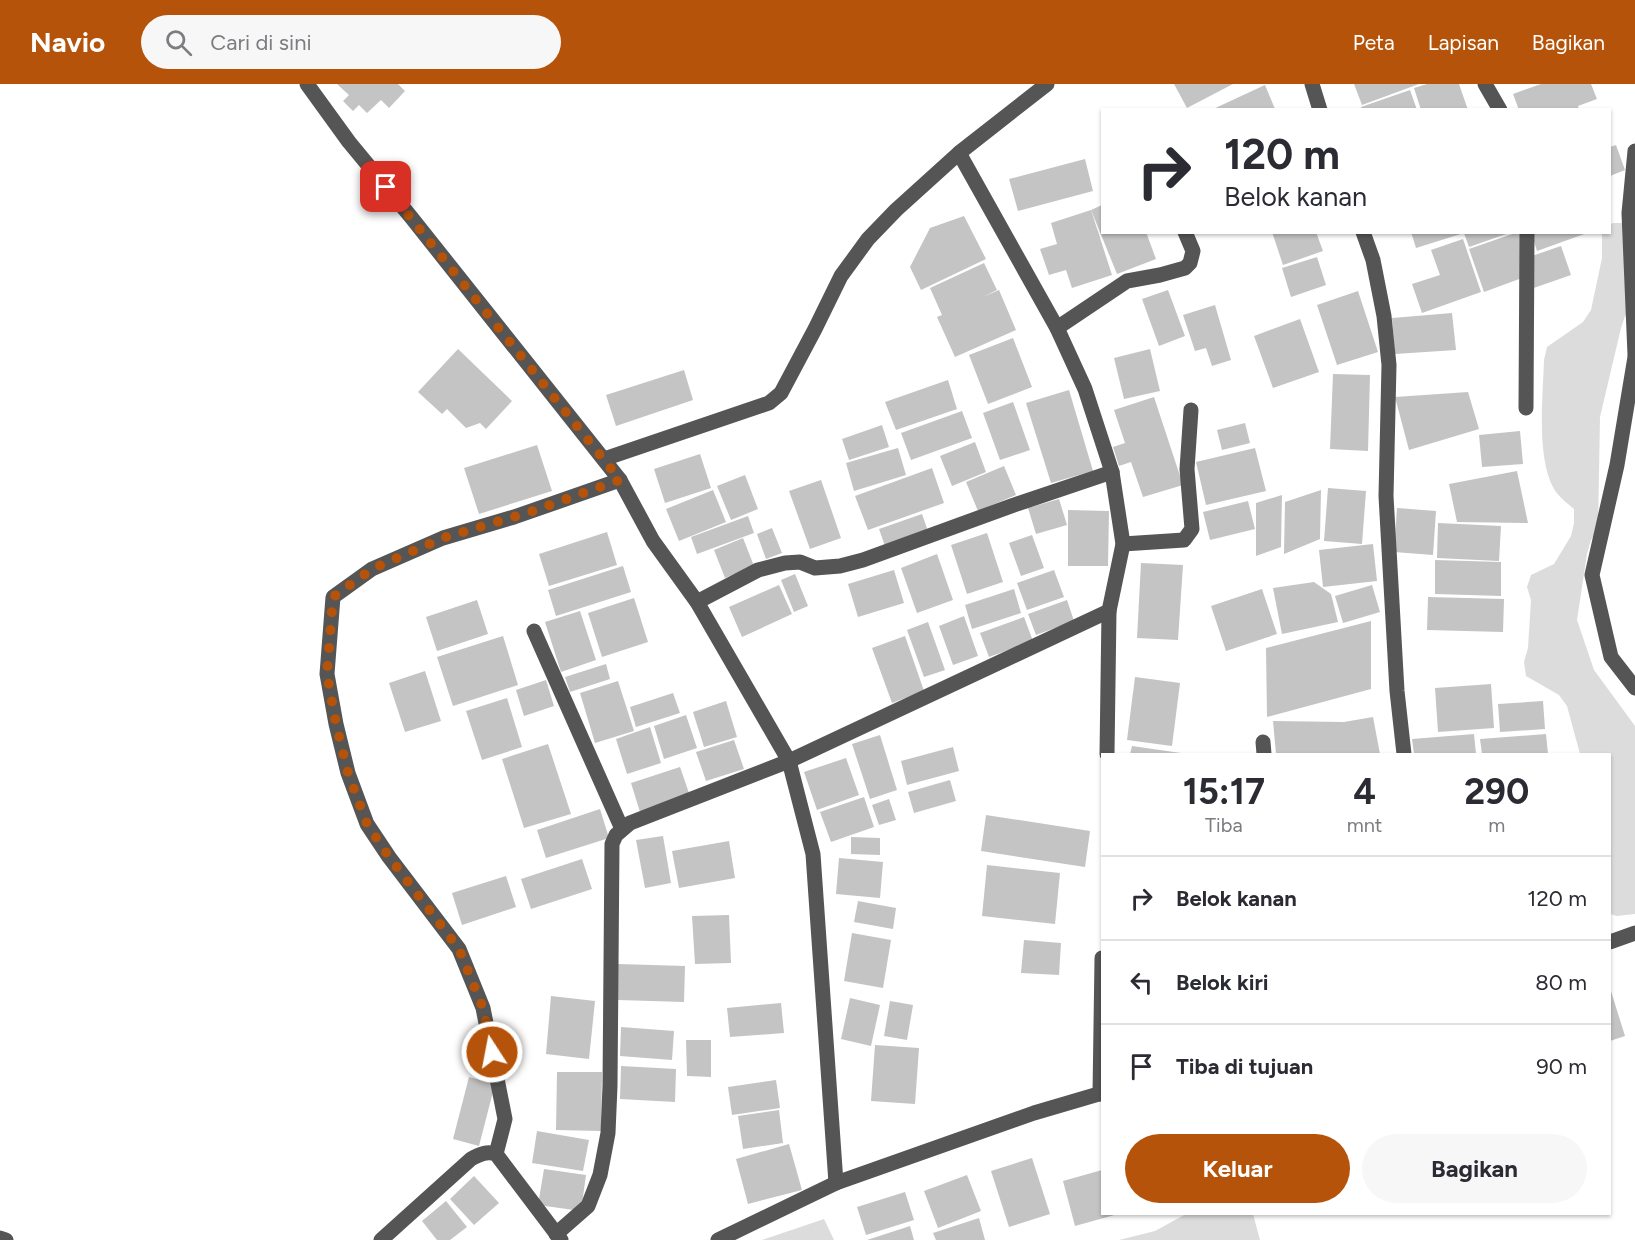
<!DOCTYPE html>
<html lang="id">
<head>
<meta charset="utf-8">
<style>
	:root { --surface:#fff; --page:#f7f7f7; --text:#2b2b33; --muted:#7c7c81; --line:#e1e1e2; --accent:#b45309 }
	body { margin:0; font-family:Figtree,sans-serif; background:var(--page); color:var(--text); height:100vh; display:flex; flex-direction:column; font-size:22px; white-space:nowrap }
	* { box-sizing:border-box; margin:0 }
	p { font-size:20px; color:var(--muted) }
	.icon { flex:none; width:33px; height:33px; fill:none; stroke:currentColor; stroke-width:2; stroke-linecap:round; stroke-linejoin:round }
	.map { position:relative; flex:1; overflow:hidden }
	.side { position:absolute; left:1101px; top:669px; width:510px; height:462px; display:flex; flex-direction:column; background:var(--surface); border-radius:0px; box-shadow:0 2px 4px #0004 }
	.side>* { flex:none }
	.banner { position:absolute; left:1101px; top:24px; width:510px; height:126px; border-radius:0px; box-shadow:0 2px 4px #0004; background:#fff; color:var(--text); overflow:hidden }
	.pin { position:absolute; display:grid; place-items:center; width:51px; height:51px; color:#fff; margin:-26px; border-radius:12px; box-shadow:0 3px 9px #0006 }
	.me { position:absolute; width:66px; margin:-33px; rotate:349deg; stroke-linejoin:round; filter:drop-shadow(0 0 4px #0008) }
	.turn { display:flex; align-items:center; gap:21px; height:126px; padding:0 24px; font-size:27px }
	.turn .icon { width:78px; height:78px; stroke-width:2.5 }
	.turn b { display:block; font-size:42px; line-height:51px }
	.eta { display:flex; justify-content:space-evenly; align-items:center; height:102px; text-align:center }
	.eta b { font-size:36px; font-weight:700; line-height:42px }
	.cta { display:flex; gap:12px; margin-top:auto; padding:12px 24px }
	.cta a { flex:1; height:69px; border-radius:36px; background:var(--accent); color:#fff; font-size:24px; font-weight:700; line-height:69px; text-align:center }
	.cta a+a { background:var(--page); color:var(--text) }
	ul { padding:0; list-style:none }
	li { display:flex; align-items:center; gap:18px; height:84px; padding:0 24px; border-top:2px solid var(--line) }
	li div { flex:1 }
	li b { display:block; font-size:22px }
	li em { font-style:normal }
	header { display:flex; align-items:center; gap:36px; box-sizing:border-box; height:84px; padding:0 30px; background:var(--accent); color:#fff }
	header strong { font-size:28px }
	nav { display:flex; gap:33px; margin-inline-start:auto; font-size:21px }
	.search { width:420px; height:54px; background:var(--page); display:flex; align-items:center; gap:15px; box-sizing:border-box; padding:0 21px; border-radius:33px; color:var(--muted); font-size:22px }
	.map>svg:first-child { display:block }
	.green { fill:#dcdcdc }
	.building { fill:#c4c4c4 }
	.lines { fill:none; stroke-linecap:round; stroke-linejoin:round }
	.minor { stroke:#555; stroke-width:15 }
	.route { stroke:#b45309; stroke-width:10; stroke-dasharray:0 18 }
</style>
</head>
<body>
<header>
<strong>Navio</strong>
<div class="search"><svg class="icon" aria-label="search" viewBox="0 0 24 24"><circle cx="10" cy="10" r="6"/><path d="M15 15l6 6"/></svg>Cari di sini</div>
<nav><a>Peta</a><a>Lapisan</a><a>Bagikan</a></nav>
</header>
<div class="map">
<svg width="1635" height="1156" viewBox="0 0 1635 1156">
	<rect width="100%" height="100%" fill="#fff"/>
	<g class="green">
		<path d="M1613,139H1635V223L1625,232L1621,244L1600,333L1598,445L1591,456L1587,470L1577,536L1594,586L1635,642V830L1617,832L1610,830V670H1580L1567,622L1559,611L1526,592L1524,578L1528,564L1531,516L1527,503L1531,491L1554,480L1571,452L1574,439V425C1567,419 1559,413 1554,405C1536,373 1543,312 1544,276L1547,263L1583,238L1591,226L1602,174V149L1610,148V141Z"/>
		<polygon points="1186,1130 1253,1130 1260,1156 1119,1156 1155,1147"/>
		<polygon points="824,1135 834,1156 762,1156"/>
	</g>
	<g class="building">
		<polygon points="337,0 398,0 405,7 389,24 381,16 367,29 359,21 353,27 343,17 349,11"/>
		<polygon points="1174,0 1233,0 1187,24"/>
		<polygon points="1354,0 1419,0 1362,21"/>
		<polygon points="1427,0 1459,0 1468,26 1421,26 1414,4"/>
		<polygon points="1541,0 1591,0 1597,15 1578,22 1579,26 1519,26 1513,10"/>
		<polygon points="1265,1 1275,25 1273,26 1211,26"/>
		<polygon points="1410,6 1417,26 1362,26 1361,23"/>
		<polygon points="1616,61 1625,86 1610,92 1610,63"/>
		<polygon points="1085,75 1093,107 1018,127 1009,95"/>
		<polygon points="1102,121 1102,148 1146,148 1156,175 1117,190 1091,126"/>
		<polygon points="1091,126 1112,191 1072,204 1066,186 1049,191 1040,165 1057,160 1051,139"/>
		<polygon points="964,132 986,175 921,206 910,183 930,144"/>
		<polygon points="1272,148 1316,148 1323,167 1283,181"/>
		<polygon points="1411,148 1508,148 1509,149 1469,163 1464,149 1416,164"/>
		<polygon points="1518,148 1521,148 1522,194 1484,208 1469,165"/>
		<polygon points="1531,148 1587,148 1587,149 1537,167"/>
		<polygon points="1463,155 1481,208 1422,229 1412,200 1440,191 1431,166"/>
		<polygon points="1561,162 1571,191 1528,206 1529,173"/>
		<polygon points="1317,173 1326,201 1291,213 1282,184"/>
		<polygon points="984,179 997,206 983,213 999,206 1016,246 955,273 937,233 942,231 930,204"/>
		<polygon points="1168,206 1185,252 1159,262 1142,215"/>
		<polygon points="1358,207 1378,268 1337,281 1317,221"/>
		<polygon points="1215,221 1231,276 1212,282 1206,264 1195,267 1183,231"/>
		<polygon points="1452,229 1456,266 1395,270 1392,234"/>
		<polygon points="1300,235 1319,288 1273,304 1254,252"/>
		<polygon points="1013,254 1032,303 988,320 969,271"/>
		<polygon points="458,265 512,317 486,345 480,339 466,344 447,325 442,330 418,308"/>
		<polygon points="1150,265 1160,307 1124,315 1114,274"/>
		<polygon points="684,286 693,316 616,342 606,311"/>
		<polygon points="1333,290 1370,291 1368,367 1330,365"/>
		<polygon points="948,296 957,325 896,346 885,318"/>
		<polygon points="1069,306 1093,387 1051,399 1026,319"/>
		<polygon points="1468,308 1479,345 1409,366 1395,313"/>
		<polygon points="1154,313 1183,401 1143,413 1131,378 1119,382 1113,363 1125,359 1114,326"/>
		<polygon points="1013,318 1030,366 1000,376 983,329"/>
		<polygon points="962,327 972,354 911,376 901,349"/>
		<polygon points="1245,339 1250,359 1222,366 1217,346"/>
		<polygon points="882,341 889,363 849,376 842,355"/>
		<polygon points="1520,347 1523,380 1482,383 1479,351"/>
		<polygon points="975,358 986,388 952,402 940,372"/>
		<polygon points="537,361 552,407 479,430 464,384"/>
		<polygon points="898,364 906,391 854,407 846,379"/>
		<polygon points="1255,364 1266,407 1206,421 1196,378"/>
		<polygon points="700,370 711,404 665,419 654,385"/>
		<polygon points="1004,382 1016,411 978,427 966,398"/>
		<polygon points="932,384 944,419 868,446 855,412"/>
		<polygon points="1517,387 1528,439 1457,438 1449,400"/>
		<polygon points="745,391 758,425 731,436 717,402"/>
		<polygon points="821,396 841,454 810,465 789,407"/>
		<polygon points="1328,404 1366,407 1362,460 1324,457"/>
		<polygon points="713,406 726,438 679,457 666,425"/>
		<polygon points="1321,406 1320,455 1284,470 1285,418"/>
		<polygon points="1282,411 1281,463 1256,472 1256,419"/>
		<polygon points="1059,415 1067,441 1036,450 1028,424"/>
		<polygon points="1248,417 1255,445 1210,456 1203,428"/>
		<polygon points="1397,424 1436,427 1433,471 1394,468"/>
		<polygon points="1068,426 1109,427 1108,482 1068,482"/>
		<polygon points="922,430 929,450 886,465 879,445"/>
		<polygon points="748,432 754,449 697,470 691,453"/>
		<polygon points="1438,439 1501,442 1499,477 1437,474"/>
		<polygon points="772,444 782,469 766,475 757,450"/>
		<polygon points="607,448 617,481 549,502 539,470"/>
		<polygon points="987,449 1003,498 967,510 951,461"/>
		<polygon points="1032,451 1044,484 1021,492 1009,459"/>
		<polygon points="743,454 754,482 725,494 714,466"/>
		<polygon points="1373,460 1377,497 1323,503 1319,466"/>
		<polygon points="937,470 953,516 917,529 901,484"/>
		<polygon points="1435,476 1501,478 1501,512 1435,510"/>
		<polygon points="1141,479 1183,481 1178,556 1137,554"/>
		<polygon points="623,482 631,508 556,532 548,506"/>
		<polygon points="894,486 904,519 858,533 848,500"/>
		<polygon points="1054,486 1064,513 1027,526 1017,499"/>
		<polygon points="795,490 808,522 794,528 781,496"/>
		<polygon points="1314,498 1331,510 1338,538 1282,550 1273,504"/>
		<polygon points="779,501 792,530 742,553 729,523"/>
		<polygon points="1372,501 1380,528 1343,539 1335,512"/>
		<polygon points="1014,505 1021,529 972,545 965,521"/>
		<polygon points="1262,505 1277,550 1226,567 1211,522"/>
		<polygon points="1428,513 1504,515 1503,548 1427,546"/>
		<polygon points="634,514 648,558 602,573 588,529"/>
		<polygon points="477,516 488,550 437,567 426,533"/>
		<polygon points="1067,516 1074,537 1036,551 1028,530"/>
		<polygon points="580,527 596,576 561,588 545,538"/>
		<polygon points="964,532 978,572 953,581 939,542"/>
		<polygon points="1024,533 1033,557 989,573 980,549"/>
		<polygon points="1371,537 1371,605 1267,633 1266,564"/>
		<polygon points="928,538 945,586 924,593 907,546"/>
		<polygon points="503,552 518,601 453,622 437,573"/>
		<polygon points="905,552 924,607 892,619 872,564"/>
		<polygon points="606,580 610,595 570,608 565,593"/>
		<polygon points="425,587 441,637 405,648 389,599"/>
		<polygon points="1135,593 1180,599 1172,662 1127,656"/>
		<polygon points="546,596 554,622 524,632 516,606"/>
		<polygon points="618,597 634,647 595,659 580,609"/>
		<polygon points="1491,600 1494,644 1438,648 1435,604"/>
		<polygon points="673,609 680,629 636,643 630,623"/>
		<polygon points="507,614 522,663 482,676 466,627"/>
		<polygon points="726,617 737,653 704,663 693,628"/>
		<polygon points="1543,617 1545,645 1500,648 1498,620"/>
		<polygon points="686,631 697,664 664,675 654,642"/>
		<polygon points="1373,633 1380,670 1276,670 1273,637 1344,638"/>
		<polygon points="650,643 661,679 627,690 616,655"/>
		<polygon points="1474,650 1476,670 1414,670 1412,655"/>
		<polygon points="1546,650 1548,670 1482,670 1480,655"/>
		<polygon points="880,651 897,706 870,715 852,660"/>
		<polygon points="734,656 744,685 706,697 696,668"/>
		<polygon points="548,660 571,730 524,744 502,675"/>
		<polygon points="1132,662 1181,669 1181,670 1130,670"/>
		<polygon points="953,663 959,687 907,701 901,677"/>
		<polygon points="846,674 859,711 817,726 804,688"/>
		<polygon points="680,683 690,712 640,728 631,699"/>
		<polygon points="950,696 956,717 914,729 908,708"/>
		<polygon points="864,713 874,743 831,758 820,728"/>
		<polygon points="889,715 896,736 879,741 872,721"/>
		<polygon points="600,725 609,754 546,774 537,746"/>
		<polygon points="986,731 1090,747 1085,783 981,767"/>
		<polygon points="663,752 671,799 645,804 636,756"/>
		<polygon points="851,753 880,754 880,771 851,770"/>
		<polygon points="729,757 735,794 679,804 672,767"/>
		<polygon points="839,774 883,778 880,814 836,810"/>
		<polygon points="582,775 592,805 531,825 521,795"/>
		<polygon points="987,781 1060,789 1055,840 982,832"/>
		<polygon points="506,792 516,823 462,841 452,809"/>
		<polygon points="858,817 896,824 893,845 854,838"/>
		<polygon points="729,831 731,879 695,880 692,832"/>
		<polygon points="852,849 891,856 883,904 844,897"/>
		<polygon points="1024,856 1061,859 1059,891 1021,889"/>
		<polygon points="618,880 685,882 684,918 618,916"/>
		<polygon points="1610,904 1625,952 1610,957"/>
		<polygon points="551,912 595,917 589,975 546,970"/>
		<polygon points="850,914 880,921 871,962 841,955"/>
		<polygon points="890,917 913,921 907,956 884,952"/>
		<polygon points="781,919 784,949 730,953 727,924"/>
		<polygon points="621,943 674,947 672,976 620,972"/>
		<polygon points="686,956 711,956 711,993 687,992"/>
		<polygon points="875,961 919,964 915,1020 871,1017"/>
		<polygon points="621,982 676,985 675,1018 620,1015"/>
		<polygon points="557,988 602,988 601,1047 556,1046"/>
		<polygon points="469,993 495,1000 479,1062 453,1055"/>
		<polygon points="776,996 780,1024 732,1031 728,1003"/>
		<polygon points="779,1026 783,1059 743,1065 738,1032"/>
		<polygon points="537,1047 589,1056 583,1087 532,1079"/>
		<polygon points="789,1060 802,1106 748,1120 736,1075"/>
		<polygon points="1032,1074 1050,1130 1009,1143 991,1087"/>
		<polygon points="544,1085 586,1091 581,1127 538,1121"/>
		<polygon points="1102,1086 1102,1130 1118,1130 1075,1142 1063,1097"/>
		<polygon points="967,1091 981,1127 938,1144 924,1107"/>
		<polygon points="474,1092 499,1119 474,1141 450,1115"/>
		<polygon points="905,1108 914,1136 866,1151 857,1123"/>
		<polygon points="446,1117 467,1143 450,1156 437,1156 422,1137"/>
		<polygon points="979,1134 985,1156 936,1156 933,1149"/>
		<polygon points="910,1142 914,1156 867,1156"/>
	</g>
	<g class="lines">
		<g class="minor">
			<polyline points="307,0 349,58 411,133 620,396 653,457 697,518 789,677 813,770 836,1099 1034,1029 1102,1009"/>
			<polyline points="1312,0 1320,26"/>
			<polyline points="1485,0 1500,26"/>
			<polyline points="1635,67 1629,129 1635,271"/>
			<polyline points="959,69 1057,244 1085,305 1112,388 1123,460 1109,527 1107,670"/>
			<polyline points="1363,148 1373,176 1384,232 1389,281 1386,412 1397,607 1404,670"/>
			<polyline points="1057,244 1127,197 1160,191 1185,184 1190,179 1193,167 1185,148"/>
			<polyline points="1635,273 1617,381 1592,491 1611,573 1635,604"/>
			<polyline points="1526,324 1527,148"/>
			<polyline points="604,375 769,319 781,309 815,245 841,192 868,155 896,126 959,69 1047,0"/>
			<polyline points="1123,460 1184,456 1192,445 1187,385 1191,326"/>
			<polyline points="697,518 758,486 785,479 800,478 815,484 840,482 863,476 1014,421 1112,388"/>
			<polyline points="534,547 622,745"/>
			<polyline points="1263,658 1264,670"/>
			<polyline points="1610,858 1635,849"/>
			<polyline points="1100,1010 1102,874"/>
			<polyline points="496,1070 505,1035 483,924 459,865 389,773 367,740 348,689 336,640 327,590 333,513 372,485 443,454 514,433 620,396"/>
			<polyline points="556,1150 588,1122 600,1091 608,1049 610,1002 612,760 616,751 630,739 789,677 1109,527"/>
			<polyline points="0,1154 6,1156"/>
			<path d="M381,1156L471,1075C480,1070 487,1067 496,1070L561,1156"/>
			<polyline points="718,1156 836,1099"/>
		</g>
	</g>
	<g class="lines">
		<polyline class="route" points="386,103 620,396 530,428 443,454 372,485 333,513 327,590 336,640 348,689 367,740 389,773 459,865 483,924 492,968"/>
	</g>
</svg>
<div class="pin" style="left:386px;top:103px;background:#d93025"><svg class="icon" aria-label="arrive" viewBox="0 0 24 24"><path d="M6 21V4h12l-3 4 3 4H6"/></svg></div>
<svg class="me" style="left:492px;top:968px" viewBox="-20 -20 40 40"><circle r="17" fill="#b45309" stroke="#fff" stroke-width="3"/><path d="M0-11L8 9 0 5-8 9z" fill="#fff"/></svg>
<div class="banner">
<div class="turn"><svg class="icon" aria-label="right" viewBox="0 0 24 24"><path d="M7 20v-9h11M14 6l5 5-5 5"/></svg><div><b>120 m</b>Belok kanan</div></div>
</div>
<section class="side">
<div class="eta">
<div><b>15:17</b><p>Tiba</p></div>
<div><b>4</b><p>mnt</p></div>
<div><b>290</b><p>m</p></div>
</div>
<ul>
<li><svg class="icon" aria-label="right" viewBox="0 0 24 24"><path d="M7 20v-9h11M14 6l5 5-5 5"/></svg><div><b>Belok kanan</b></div><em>120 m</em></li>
<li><svg class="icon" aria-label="left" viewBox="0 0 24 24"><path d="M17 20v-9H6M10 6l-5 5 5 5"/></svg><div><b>Belok kiri</b></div><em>80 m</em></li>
<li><svg class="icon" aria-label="arrive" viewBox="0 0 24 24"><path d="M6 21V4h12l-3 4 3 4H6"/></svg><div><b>Tiba di tujuan</b></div><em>90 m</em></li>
</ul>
<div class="cta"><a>Keluar</a><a>Bagikan</a></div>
</section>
</div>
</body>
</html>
